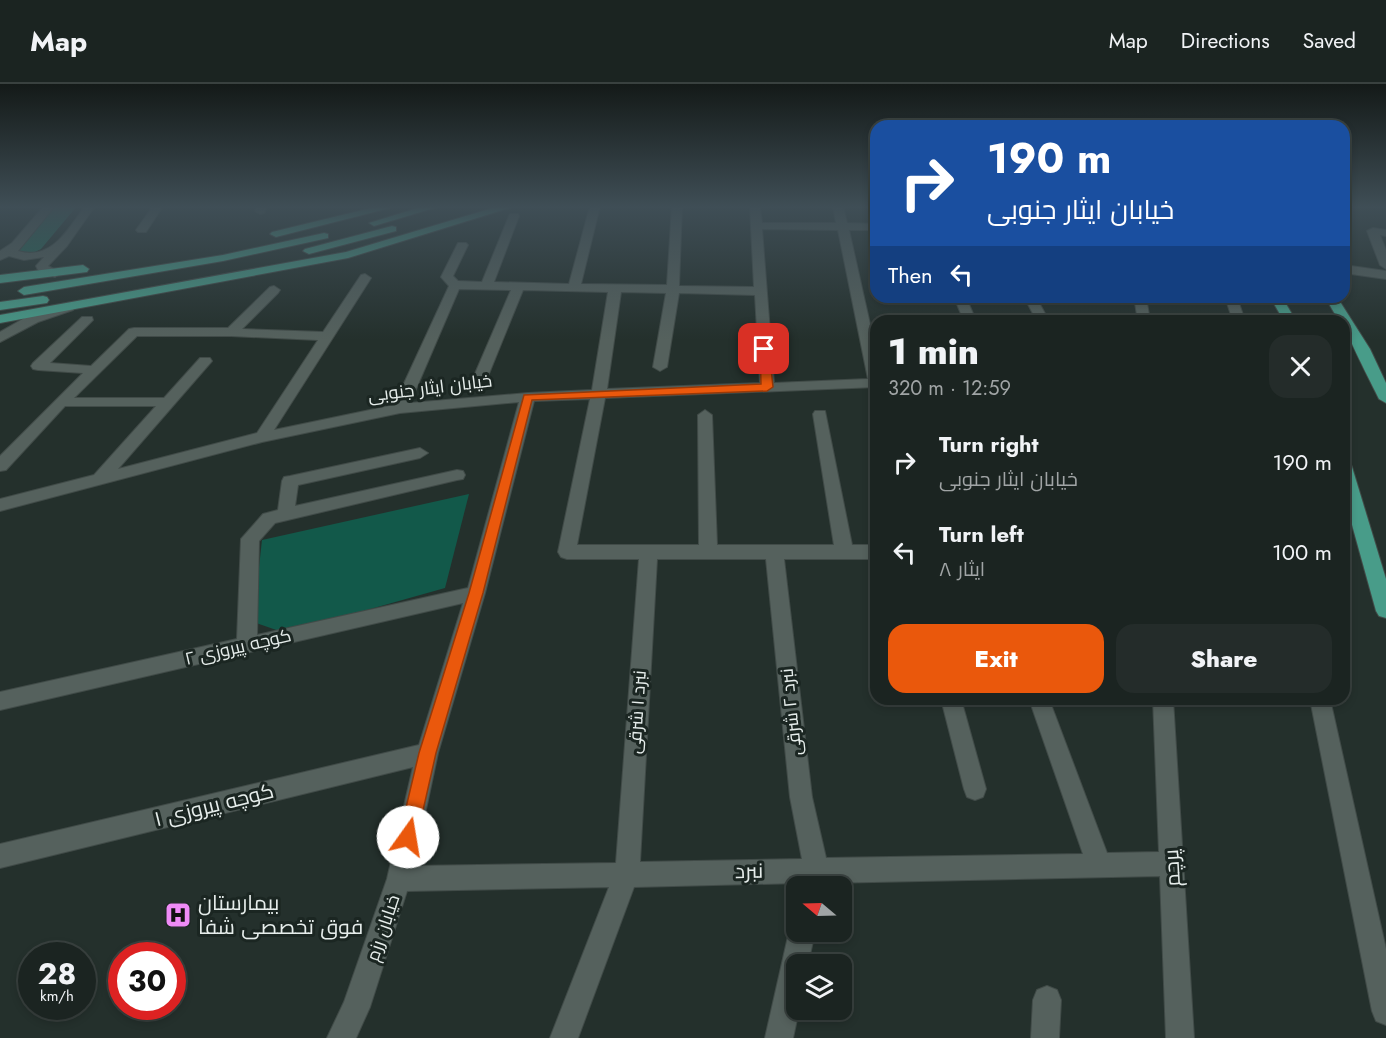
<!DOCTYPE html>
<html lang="en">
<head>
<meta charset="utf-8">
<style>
	:root { --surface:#1b2421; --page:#242c2a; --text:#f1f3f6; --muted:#a0a4a5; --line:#39413f; --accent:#ea580c }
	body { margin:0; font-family:Jost,Cairo,sans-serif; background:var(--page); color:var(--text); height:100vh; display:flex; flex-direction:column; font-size:22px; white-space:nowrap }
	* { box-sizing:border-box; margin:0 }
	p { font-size:20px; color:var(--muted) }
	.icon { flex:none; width:33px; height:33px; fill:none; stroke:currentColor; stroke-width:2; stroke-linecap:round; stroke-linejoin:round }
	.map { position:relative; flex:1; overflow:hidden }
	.details { position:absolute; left:870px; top:231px; width:480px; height:390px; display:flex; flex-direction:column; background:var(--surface); border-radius:18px; box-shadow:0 3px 9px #0003,0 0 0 2px var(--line) }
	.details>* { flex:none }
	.top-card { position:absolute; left:870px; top:36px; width:480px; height:183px; border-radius:18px; box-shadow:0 3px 9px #0003,0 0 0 2px var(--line); background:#1a4fa0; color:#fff; overflow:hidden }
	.needle { width:39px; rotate:289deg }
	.fabs { position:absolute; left:786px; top:792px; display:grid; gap:12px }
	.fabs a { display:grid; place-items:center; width:66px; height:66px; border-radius:12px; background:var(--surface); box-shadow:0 3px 9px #0003,0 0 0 2px var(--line); font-size:30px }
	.speed { position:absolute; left:18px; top:858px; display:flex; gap:12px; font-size:30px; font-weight:700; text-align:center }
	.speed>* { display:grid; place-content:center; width:78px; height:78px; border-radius:50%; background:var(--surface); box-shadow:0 3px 9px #0003,0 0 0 2px var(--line); line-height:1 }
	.speed small { font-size:15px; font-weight:400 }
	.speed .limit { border:9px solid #d22; background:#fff; color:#111 }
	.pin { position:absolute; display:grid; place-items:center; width:51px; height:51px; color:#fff; margin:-26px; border-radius:12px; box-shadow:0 3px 9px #0006 }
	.me { position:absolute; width:66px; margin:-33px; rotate:13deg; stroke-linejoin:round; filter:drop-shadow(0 0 4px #0008) }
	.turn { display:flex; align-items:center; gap:21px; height:126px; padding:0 18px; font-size:27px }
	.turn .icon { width:78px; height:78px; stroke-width:2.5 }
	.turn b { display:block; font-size:42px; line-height:51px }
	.then { display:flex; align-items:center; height:57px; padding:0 18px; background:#0003; gap:12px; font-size:22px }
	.round { display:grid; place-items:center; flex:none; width:63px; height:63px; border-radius:18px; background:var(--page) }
	.head { display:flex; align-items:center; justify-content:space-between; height:102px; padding:0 18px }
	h1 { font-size:36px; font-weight:800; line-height:45px }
	.button { display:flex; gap:12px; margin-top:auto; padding:12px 18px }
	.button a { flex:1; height:69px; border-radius:18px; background:var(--accent); color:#fff; font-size:24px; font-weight:800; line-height:69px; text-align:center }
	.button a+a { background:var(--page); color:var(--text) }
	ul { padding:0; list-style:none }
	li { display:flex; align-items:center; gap:18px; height:90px; padding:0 18px }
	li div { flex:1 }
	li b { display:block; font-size:22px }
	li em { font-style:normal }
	header { display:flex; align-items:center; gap:36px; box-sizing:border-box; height:84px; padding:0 30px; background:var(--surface); border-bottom:2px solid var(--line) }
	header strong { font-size:28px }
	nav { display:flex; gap:33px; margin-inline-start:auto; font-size:21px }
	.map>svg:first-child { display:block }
	.green { fill:#12594a }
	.forest { fill:#226958 }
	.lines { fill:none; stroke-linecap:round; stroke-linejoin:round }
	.minor-casing { stroke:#414b48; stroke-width:2 }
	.major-casing { stroke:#414b48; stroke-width:2 }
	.minor { fill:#55615d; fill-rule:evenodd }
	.major { fill:#489c89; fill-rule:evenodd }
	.route { fill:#ea580c; stroke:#983908; stroke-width:1.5 }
	.labels { text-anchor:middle; stroke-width:6; stroke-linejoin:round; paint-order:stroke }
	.street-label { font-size:18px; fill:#e6edeb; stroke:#1b2622 }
	.near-street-label { font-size:21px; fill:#e6edeb; stroke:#1b2622 }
	.near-poi-label { font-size:21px; fill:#e6edeb; stroke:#1b2622; text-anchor:start }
</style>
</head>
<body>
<header>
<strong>Map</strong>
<nav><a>Map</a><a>Directions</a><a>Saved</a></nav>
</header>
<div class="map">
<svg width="1386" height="954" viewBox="0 0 1386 954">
	<rect width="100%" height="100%" fill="#24302c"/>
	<polygon class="green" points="469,410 445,504 285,549 253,538 262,456"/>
	<polygon class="forest" points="53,122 77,122 41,165 29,171 16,166"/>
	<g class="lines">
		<g class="minor-casing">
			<g id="minor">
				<path d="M44,122H55L18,167C52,177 68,145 85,122H95L67,162L48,182L61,189L55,193L38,186L36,182L44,173L24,176L9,172L0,176V167L12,159Z"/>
				<polygon points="153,122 163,122 146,148 138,148 136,146"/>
				<polygon points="257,122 267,122 264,129 260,130 255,127"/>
				<path d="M590,122H600L581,200L667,201L672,122H682L679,202L754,203L750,122H760L762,139H836L833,122H843L847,139L876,140V146H849L876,267V303L605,314L577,461H699L698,331L705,326L712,331L717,461H834L813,330L815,327H825L852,461H876V475H784L812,713L826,774L1083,770L1029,615H1049L1107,769L1159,768L1153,615H1173L1194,954H1166L1160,792L825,799L824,802H800V799L634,803L578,954H550L609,803L407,807L370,923L356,954H327L344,918L387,795L413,683L0,784V760L419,661L463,519L0,626V608L237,555L241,455L263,430L278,426L282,397L284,393L290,392L420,364L428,369L420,374L298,401L295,422L457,386L463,387L465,391L463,395L457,396L275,439L259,457L257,551L468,504L519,318L400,329L262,358L0,427V415L94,391L156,322H65L6,386L0,387V372L83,289L38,286L33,285L31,282L33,279L82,233H92L93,236L50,279L91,282L129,245L134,244H228L270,203L274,202L280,206L278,209L242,245L323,248L361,191L365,190L371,194L274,346L394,321L449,202L441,193L458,159H466L468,161L453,192L458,197L482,198L509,132L510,130H518L519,132L494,198L569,200ZM762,145L838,146L868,295L774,299ZM459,205L511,206L474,292L481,296L488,292L523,206L608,208L592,306L528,309L410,319ZM621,208L666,209L653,283L660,287L667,283L679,209L755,211L760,299L607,305ZM137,252H231L318,256L257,349L118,385L212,277L210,274H200L164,314H74ZM590,315L558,468L561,473L567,475H639L616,779L414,782L438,669L485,509L534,317ZM657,475H766L790,713L802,775L640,778Z"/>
				<polygon points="1373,144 1386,146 1386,152 1380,151 1386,166 1386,185 1380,181 1367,147"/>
				<polygon points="1344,181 1386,187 1386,195 1344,189"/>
				<polygon points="954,213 966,213 976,237 964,237"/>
				<polygon points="1024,213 1036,213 1049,237 1037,237"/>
				<polygon points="1134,213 1146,213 1150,237 1138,237"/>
				<polygon points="1225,213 1237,213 1245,237 1233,237"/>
				<polygon points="69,219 75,223 73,226 38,238 0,258 0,248 28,232"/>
				<polygon points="941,615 961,615 986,705 983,713 975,716 967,713 964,705"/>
				<polygon points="1310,615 1330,615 1386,865 1386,941 1376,937 1372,927"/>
				<polygon points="796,837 796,848 815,848 808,880 796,880 796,926 799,926 793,954 765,954 789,848 793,839"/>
				<polygon points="1047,902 1057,906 1061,916 1059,954 1031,954 1033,916 1037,906"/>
			</g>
		</g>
		<g class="major-casing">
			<g id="major">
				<polygon points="379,122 394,123 276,153 270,150 272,148"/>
				<polygon points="424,122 441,122 374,142 369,139"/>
				<polygon points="499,122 516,122 348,174 0,239 0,231 346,168"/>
				<polygon points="392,142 396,143 396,147 309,170 303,167 305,165"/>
				<polygon points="324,149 328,150 328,154 223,177 24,211 18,207 24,203 223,171"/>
				<polygon points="83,181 89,185 87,188 0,199 0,191"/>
				<polygon points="43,212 47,213 49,216 47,219 0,226 0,218"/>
				<polygon points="1270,213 1282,213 1296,237 1284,237"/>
				<path d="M1325,213H1337L1370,265L1386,299V319L1379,315C1372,300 1344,248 1344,237H1339Z"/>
				<polygon points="1344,378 1350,379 1352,383 1386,495 1386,534 1379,532 1376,527 1344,412"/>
			</g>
		</g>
		<use href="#minor" class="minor"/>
		<use href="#major" class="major"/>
	</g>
	<linearGradient id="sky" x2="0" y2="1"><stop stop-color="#141a18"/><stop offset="0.48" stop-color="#3f4e56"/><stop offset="1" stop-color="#3f4e56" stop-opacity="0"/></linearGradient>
	<rect width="1386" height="256" fill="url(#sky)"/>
	<polygon class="route" points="760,262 769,265 773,303 767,307 532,316 483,509 436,669 417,753 415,759 408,762 402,759 399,753 419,669 469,509 524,311 761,300"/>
	<defs>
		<g id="hospital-square" transform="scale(1.35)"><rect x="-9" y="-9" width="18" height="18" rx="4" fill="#ef8bf7" stroke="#1b2622"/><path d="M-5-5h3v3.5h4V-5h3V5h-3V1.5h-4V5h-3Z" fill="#111"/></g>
	</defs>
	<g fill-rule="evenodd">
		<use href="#hospital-square" x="178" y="831"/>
	</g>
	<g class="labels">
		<g class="street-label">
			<text transform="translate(430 304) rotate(-7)" y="6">خیابان ایثار جنوبی</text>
			<text transform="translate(238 563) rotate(-13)" y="6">کوچه پیروزی ۲</text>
			<text transform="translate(637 628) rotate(-86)" y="6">نبرد ۱ شرقی</text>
			<text transform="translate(791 628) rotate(-96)" y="6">نبرد ۲ شرقی</text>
			<text transform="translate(383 844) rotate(-71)" y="6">خیابان رزم</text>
		</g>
		<g class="near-street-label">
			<text transform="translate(214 721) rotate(-14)" y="7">کوچه پیروزی ۱</text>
			<text transform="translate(1172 784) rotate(-93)" y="7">پرچم</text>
			<text transform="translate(749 787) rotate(-1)" y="7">نبرد</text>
		</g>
		<g class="near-poi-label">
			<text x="198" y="826">بیمارستان<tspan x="198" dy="24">فوق تخصصی شفا</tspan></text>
		</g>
	</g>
</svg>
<div class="fabs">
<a><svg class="needle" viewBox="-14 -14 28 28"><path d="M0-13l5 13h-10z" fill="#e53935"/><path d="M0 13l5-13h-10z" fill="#a0a4a5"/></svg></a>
<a><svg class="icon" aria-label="layers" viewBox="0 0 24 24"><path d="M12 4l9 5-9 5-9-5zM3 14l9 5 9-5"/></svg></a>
</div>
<div class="speed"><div>28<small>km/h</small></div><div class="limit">30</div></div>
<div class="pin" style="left:764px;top:265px;background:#d93025"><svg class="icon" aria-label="arrive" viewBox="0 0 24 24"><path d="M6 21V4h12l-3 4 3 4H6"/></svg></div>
<svg class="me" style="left:408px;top:753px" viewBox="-20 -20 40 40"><circle r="19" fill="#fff"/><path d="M0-13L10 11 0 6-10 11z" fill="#ea580c"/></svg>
<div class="top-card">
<div class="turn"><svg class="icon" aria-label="right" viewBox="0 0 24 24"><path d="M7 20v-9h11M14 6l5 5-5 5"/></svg><div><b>190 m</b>خیابان ایثار جنوبی</div></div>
<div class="then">Then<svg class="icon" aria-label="left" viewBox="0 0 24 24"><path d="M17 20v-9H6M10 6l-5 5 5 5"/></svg></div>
</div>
<section class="details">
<div class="head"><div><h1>1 min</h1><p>320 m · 12:59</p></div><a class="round"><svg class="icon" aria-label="close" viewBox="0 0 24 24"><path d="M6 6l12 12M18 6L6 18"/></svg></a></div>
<ul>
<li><svg class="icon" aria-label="right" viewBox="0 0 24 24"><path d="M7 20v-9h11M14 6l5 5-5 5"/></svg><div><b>Turn right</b><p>خیابان ایثار جنوبی</p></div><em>190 m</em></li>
<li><svg class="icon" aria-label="left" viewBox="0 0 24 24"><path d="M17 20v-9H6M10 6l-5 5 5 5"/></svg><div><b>Turn left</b><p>ایثار ۸</p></div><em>100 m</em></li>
</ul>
<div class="button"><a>Exit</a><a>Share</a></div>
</section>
</div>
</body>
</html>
